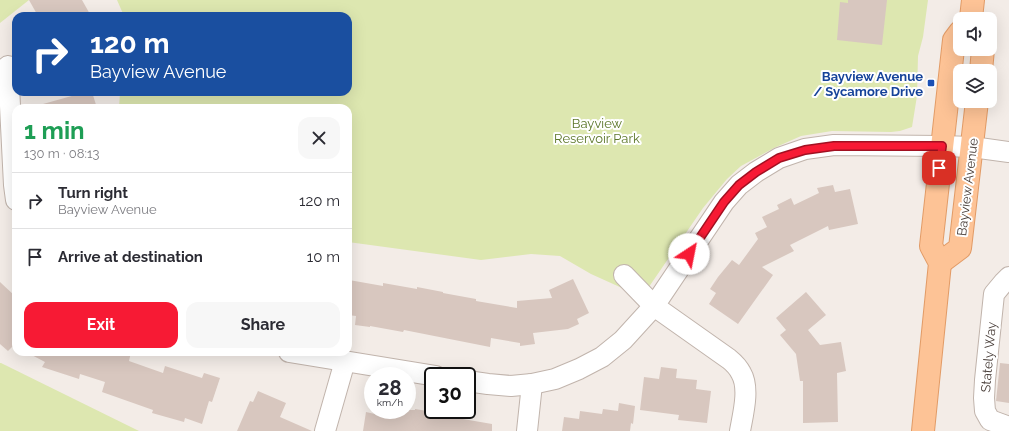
<!DOCTYPE html>
<html lang="en">
<head>
<meta charset="utf-8">
<style>
	:root { --surface:#fff; --page:#f7f7f7; --text:#2b2b33; --muted:#7c7c81; --line:#e1e1e2; --accent:#f71a34 }
	body { margin:0; font-family:Raleway,sans-serif; background:var(--page); color:var(--text); height:100vh; display:flex; flex-direction:column; font-size:15px; white-space:nowrap }
	* { box-sizing:border-box; margin:0 }
	p { font-size:13px; color:var(--muted) }
	.icon { flex:none; width:22px; height:22px; fill:none; stroke:currentColor; stroke-width:2; stroke-linecap:round; stroke-linejoin:round }
	.map { position:relative; flex:1; overflow:hidden }
	.side { position:absolute; left:12px; top:104px; width:340px; height:252px; display:flex; flex-direction:column; background:var(--surface); border-radius:12px; box-shadow:0 4px 16px #0002 }
	.side>* { flex:none }
	.banner { position:absolute; left:12px; top:12px; width:340px; height:84px; border-radius:12px; box-shadow:0 4px 16px #0002; background:#1a4fa0; color:#fff; overflow:hidden }
	.tools { position:absolute; left:953px; top:12px; display:grid; gap:8px }
	.tools a { display:grid; place-items:center; width:44px; height:44px; border-radius:8px; background:var(--surface); box-shadow:0 4px 16px #0002; font-size:20px }
	.speed { position:absolute; left:364px; top:367px; display:flex; gap:8px; font-size:20px; font-weight:700; text-align:center }
	.speed>* { display:grid; place-content:center; width:52px; height:52px; border-radius:50%; background:var(--surface); box-shadow:0 4px 16px #0002; line-height:1 }
	.speed small { font-size:10px; font-weight:400 }
	.speed .limit { border:2px solid #111; border-radius:6px; background:#fff; color:#111 }
	.pin { position:absolute; display:grid; place-items:center; width:34px; height:34px; color:#fff; margin:-17px; border-radius:8px; box-shadow:0 2px 6px #0006 }
	.me { position:absolute; width:44px; margin:-22px; rotate:34deg; stroke-linejoin:round; filter:drop-shadow(0 0 3px #0008) }
	.turn { display:flex; align-items:center; gap:14px; height:84px; padding:0 12px; font-size:18px }
	.turn .icon { width:52px; height:52px; stroke-width:2.5 }
	.turn b { display:block; font-size:28px; line-height:34px }
	.round { display:grid; place-items:center; flex:none; width:42px; height:42px; border-radius:12px; background:var(--page) }
	.overview { display:flex; align-items:center; justify-content:space-between; height:68px; padding:0 12px }
	h1 { font-size:24px; font-weight:700; line-height:30px; color:#1e9e55 }
	.primary-button { display:flex; gap:8px; margin-top:auto; padding:8px 12px }
	.primary-button a { flex:1; height:46px; border-radius:12px; background:var(--accent); color:#fff; font-size:16px; font-weight:700; line-height:46px; text-align:center }
	.primary-button a+a { background:var(--page); color:var(--text) }
	ul { padding:0; list-style:none }
	li { display:flex; align-items:center; gap:12px; height:56px; padding:0 12px; border-top:1px solid var(--line) }
	li div { flex:1 }
	li b { display:block; font-size:15px }
	li em { font-style:normal }
	.map>svg:first-child { display:block }
	.green { fill:#dde7b0 }
	.building { fill:#d8c7bf }
	.lines { fill:none; stroke-linecap:round; stroke-linejoin:round }
	.minor-casing { stroke:#c1b4ac; stroke-width:22 }
	.major-casing { stroke:#e29b66; stroke-width:24 }
	.minor { stroke:#fff; stroke-width:20 }
	.major { stroke:#fdc396; stroke-width:22 }
	.route-casing { stroke:#a11122; stroke-width:10 }
	.route { stroke:#f71a34; stroke-width:7 }
	.transit-dot { fill:#1a4fb4; stroke:#fff; stroke-width:1.5 }
	.labels { text-anchor:middle; stroke-width:4; stroke-linejoin:round; paint-order:stroke }
	.transit-label { font-size:13px; font-weight:bold; fill:#164399; stroke:#fff; text-anchor:end }
	.park-label { font-size:13px; fill:#5c772a; stroke:#fff }
	.street-label { font-size:13px; fill:#463b36; stroke:#fff }
</style>
</head>
<body>
<div class="map">
<svg width="1009" height="431" viewBox="0 0 1009 431">
	<rect width="100%" height="100%" fill="#f3ece7"/>
	<g class="green">
		<polygon points="0,0 29,0 0,23"/>
		<polygon points="117,0 928,0 923,37 918,56 917,96 912,127 900,131 891,132 832,131 801,136 774,148 741,166 727,179 703,208 642,297 591,274 560,256 531,254 481,260 348,242 348,108 119,108 120,92 348,92 348,16 124,16"/>
		<polygon points="0,363 1,363 139,431 0,431"/>
	</g>
	<g class="building">
		<polygon points="29,0 82,0 91,16 38,16"/>
		<polygon points="848,0 887,0 882,45 837,40 840,2 848,3"/>
		<polygon points="86,92 92,92 97,108 44,108 43,104"/>
		<polygon points="833,185 835,192 850,189 858,224 829,230 828,226 790,245 794,251 762,267 773,275 738,324 709,304 716,293 710,289 718,277 732,260 739,265 758,239 755,233 767,227 762,217 779,209 777,205 791,198 794,205 819,193 817,188"/>
		<polygon points="573,279 589,313 577,319 579,324 568,329 533,333 535,344 520,346 520,343 491,338 490,347 404,330 403,332 370,326 370,327 355,325 356,316 348,315 348,288 349,280 383,286 383,283 417,289 417,287 443,292 443,293 476,299 476,301 517,308 517,301 552,298 549,290"/>
		<polygon points="0,282 16,297 16,343 8,351 0,344"/>
		<polygon points="806,292 826,315 808,330 820,345 841,342 846,371 837,373 838,422 803,423 803,381 800,381 796,354 780,335 786,330 776,318"/>
		<polygon points="26,352 131,352 129,361 163,373 165,366 202,378 204,373 220,378 212,402 209,401 202,424 185,418 184,422 152,413 153,410 102,392 105,382 80,374 79,379 42,367 45,362"/>
		<polygon points="1000,363 1009,364 1009,403 996,401"/>
		<polygon points="661,367 677,369 676,378 697,380 696,389 711,391 707,423 678,420 679,415 640,410 644,377 659,379"/>
		<polygon points="258,391 286,403 280,417 312,431 237,431 250,401 253,402"/>
		<polygon points="619,403 635,406 633,424 631,423 630,431 562,431 564,417 579,419 580,411 602,414 603,409 618,411"/>
		<polygon points="415,409 464,417 463,419 492,424 492,431 363,431 366,412 379,415 379,410 415,410"/>
	</g>
	<g class="lines">
		<g class="minor-casing">
			<g id="minor">
				<polyline points="8,66 14,185 16,200"/>
				<path d="M624,275L654,306L729,359C734,363 738,367 741,373C750,388 743,414 740,431"/>
				<polyline points="1009,277 1004,282 994,294 985,380 984,398 985,411 990,420 1009,427"/>
				<polyline points="289,352 436,376"/>
				<polyline points="467,381 488,384 511,386 532,384 555,379 579,369 602,357 623,340 654,306 724,202 739,185 756,172 779,158 805,149 834,145 942,146 972,147 1009,152"/>
				<polyline points="325,431 345,361"/>
				<polyline points="527,431 532,384"/>
			</g>
		</g>
		<g class="major-casing">
			<g id="major">
				<polyline points="970,19 971,18 973,0"/>
				<polyline points="981,71 983,49"/>
				<polyline points="940,263 960,248 977,101"/>
				<polyline points="923,431 940,263 931,246 954,40 960,32"/>
			</g>
		</g>
		<use href="#minor" class="minor"/>
		<use href="#major" class="major"/>
	</g>
	<g class="lines">
		<g class="route-casing">
			<polyline id="route" points="689,254 724,202 739,185 756,172 779,158 805,150 834,146 942,146 939,168"/>
		</g>
		<use href="#route" class="route"/>
	</g>
	<rect class="transit-dot" x="927" y="79" width="8" height="8" rx="2"/>
	<g class="labels">
		<g class="transit-label">
			<text x="923" y="81">Bayview Avenue<tspan x="923" dy="15">/ Sycamore Drive</tspan></text>
		</g>
		<g class="park-label">
			<text x="597" y="128">Bayview<tspan x="597" dy="15">Reservoir Park</tspan></text>
		</g>
		<g class="street-label">
			<text transform="translate(967 187) rotate(-83)" y="5">Bayview Avenue</text>
			<text transform="translate(988 357) rotate(-85)" y="5">Stately Way</text>
		</g>
	</g>
</svg>
<div class="tools">
<a><svg class="icon" aria-label="sound" viewBox="0 0 24 24"><path d="M4 9h4l5-4v14l-5-4H4zM17 9q2 3 0 6"/></svg></a>
<a><svg class="icon" aria-label="layers" viewBox="0 0 24 24"><path d="M12 4l9 5-9 5-9-5zM3 14l9 5 9-5"/></svg></a>
</div>
<div class="speed"><div>28<small>km/h</small></div><div class="limit">30</div></div>
<div class="pin" style="left:939px;top:168px;background:#d93025"><svg class="icon" aria-label="arrive" viewBox="0 0 24 24"><path d="M6 21V4h12l-3 4 3 4H6"/></svg></div>
<svg class="me" style="left:689px;top:254px" viewBox="-20 -20 40 40"><circle r="19" fill="#fff"/><path d="M0-13L10 11 0 6-10 11z" fill="#f71a34"/></svg>
<div class="banner">
<div class="turn"><svg class="icon" aria-label="right" viewBox="0 0 24 24"><path d="M7 20v-9h11M14 6l5 5-5 5"/></svg><div><b>120 m</b>Bayview Avenue</div></div>
</div>
<section class="side">
<div class="overview"><div><h1>1 min</h1><p>130 m · 08:13</p></div><a class="round"><svg class="icon" aria-label="close" viewBox="0 0 24 24"><path d="M6 6l12 12M18 6L6 18"/></svg></a></div>
<ul>
<li><svg class="icon" aria-label="right" viewBox="0 0 24 24"><path d="M7 20v-9h11M14 6l5 5-5 5"/></svg><div><b>Turn right</b><p>Bayview Avenue</p></div><em>120 m</em></li>
<li><svg class="icon" aria-label="arrive" viewBox="0 0 24 24"><path d="M6 21V4h12l-3 4 3 4H6"/></svg><div><b>Arrive at destination</b></div><em>10 m</em></li>
</ul>
<div class="primary-button"><a>Exit</a><a>Share</a></div>
</section>
</div>
</body>
</html>
